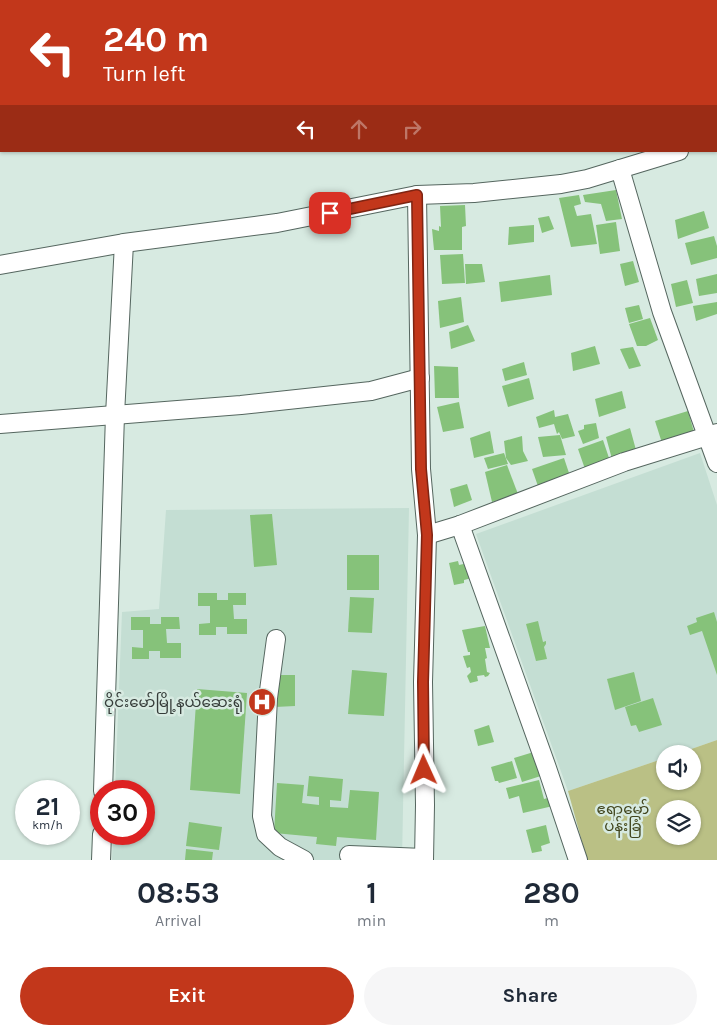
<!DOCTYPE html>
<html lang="en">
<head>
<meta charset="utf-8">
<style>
	:root { --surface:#fff; --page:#f6f6f7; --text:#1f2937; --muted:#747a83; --accent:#c2371b }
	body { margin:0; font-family:Karla,"Noto Sans Myanmar",sans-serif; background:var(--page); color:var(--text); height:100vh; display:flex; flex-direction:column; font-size:19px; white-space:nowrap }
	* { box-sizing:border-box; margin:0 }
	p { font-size:16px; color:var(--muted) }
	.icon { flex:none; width:28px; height:28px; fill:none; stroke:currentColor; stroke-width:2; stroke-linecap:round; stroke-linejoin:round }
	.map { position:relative; height:860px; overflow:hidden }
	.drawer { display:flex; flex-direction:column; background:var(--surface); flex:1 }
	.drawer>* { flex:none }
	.banner { position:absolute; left:0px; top:0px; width:718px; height:152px; box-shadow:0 1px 4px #0004; background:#c2371b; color:#fff; overflow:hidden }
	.fabs { position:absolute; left:656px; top:745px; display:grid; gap:10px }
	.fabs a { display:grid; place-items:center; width:45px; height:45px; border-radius:50%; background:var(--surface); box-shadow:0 1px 4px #0004; font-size:25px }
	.speed { position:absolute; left:15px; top:780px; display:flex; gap:10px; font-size:25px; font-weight:700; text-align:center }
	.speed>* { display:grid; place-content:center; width:65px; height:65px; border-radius:50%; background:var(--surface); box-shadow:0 1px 4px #0004; line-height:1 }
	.speed small { font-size:12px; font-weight:400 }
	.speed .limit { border:8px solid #d22; background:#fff; color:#111 }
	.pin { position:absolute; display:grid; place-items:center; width:42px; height:42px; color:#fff; margin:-21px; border-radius:10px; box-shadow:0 2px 8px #0006 }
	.me { position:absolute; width:55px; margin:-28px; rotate:359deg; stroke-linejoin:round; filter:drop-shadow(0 0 4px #0008) }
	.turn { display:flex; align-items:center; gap:18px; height:105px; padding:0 20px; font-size:22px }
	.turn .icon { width:65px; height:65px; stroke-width:2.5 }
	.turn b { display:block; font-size:35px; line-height:42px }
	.lanes { display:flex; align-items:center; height:48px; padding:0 20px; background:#0003; justify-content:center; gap:25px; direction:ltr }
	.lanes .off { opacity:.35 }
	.eta { display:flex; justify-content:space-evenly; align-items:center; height:85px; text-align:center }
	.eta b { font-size:30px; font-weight:700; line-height:35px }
	.button { display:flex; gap:10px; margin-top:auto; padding:10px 20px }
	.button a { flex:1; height:58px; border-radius:30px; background:var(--accent); color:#fff; font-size:20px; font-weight:700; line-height:58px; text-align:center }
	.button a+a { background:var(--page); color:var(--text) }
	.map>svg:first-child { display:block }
	.built { fill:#c4ded3 }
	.green { fill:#bac085; fill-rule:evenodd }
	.water { fill:#2cafd2; stroke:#2f8ca4 }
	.building { fill:#86c27a }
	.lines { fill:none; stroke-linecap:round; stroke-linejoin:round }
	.minor-casing { stroke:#55665f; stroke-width:20 }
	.minor { stroke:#fff; stroke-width:18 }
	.route-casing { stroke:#7e2412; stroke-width:12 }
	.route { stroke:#c2371b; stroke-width:9 }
	.labels { text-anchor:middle; stroke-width:5; stroke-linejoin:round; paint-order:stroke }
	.poi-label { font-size:15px; fill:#353c39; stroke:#d7eae1; text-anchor:end }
	.park-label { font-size:15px; fill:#41451d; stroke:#d7eae1 }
</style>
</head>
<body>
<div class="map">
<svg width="717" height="860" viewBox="0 0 717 860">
	<rect width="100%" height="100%" fill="#d7eae1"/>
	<g class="built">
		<polygon points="700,453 717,505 717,740 677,754 665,754 665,758 568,791 476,534"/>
		<polygon points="409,508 402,860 112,860 113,834 144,834 144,791 115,791 122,612 159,609 166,510"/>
	</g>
	<path class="green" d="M717,740V860H587L568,791L665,758V781H692V754H677ZM665,809H692V836H665Z"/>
	<polygon class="water" points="0,0 493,0 1,1 0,119"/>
	<g class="building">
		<polygon points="616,190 622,219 606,221 601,204 585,202 583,195"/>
		<polygon points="579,195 581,204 574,206 577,216 591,214 597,244 571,247 559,198"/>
		<polygon points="465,205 466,226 462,227 462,250 434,250 432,229 439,231 439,226 441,227 440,206"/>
		<polygon points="704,211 709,228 678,239 675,220"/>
		<polygon points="549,216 554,229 542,233 538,218"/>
		<polygon points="616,222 620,251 600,254 596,225"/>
		<polygon points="534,225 534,242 508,245 509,227"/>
		<polygon points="714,236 717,246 717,258 691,265 685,243"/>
		<polygon points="463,254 465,283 442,284 440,255"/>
		<polygon points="633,261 639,282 625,286 620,264"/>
		<polygon points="465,264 482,264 485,282 466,284"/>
		<polygon points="717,274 717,293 699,296 696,279"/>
		<polygon points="550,275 552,295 501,302 499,282"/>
		<polygon points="687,280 693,303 676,307 671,284"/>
		<polygon points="461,297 464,322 440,328 438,301"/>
		<polygon points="717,302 717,314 696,321 693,306"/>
		<polygon points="639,305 643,319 629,323 625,308"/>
		<polygon points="650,318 658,340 646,346 637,346 629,324"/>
		<polygon points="468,325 475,341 451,349 449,332"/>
		<polygon points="595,346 600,364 573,371 571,353"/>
		<polygon points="633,347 641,366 629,369 620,349"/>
		<polygon points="524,362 527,375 505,381 502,369"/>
		<polygon points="434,366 458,367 459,398 435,398"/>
		<polygon points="529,378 534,399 508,407 502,386"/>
		<polygon points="622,391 626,408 599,417 595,399"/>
		<polygon points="459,402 464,428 443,432 437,407"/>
		<polygon points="554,410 555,417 568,414 575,436 562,439 559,432 557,434 554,424 539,428 536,417"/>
		<polygon points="688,411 694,432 662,443 655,421"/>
		<polygon points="596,423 599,438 583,444 578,431 584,429 584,425"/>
		<polygon points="630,428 636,450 612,459 606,437"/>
		<polygon points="490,431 494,453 474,458 470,438"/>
		<polygon points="560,435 566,455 543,457 538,437"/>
		<polygon points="522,436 523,451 528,461 511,465 506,458 504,441"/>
		<polygon points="603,440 610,461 585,469 578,449"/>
		<polygon points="504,453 508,464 488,469 484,458"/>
		<polygon points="564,458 570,476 539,489 532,469"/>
		<polygon points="507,465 518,494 492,502 485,472"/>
		<polygon points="467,484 472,500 454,507 450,489"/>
		<polygon points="272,514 277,565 254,567 250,515"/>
		<rect x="347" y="555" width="32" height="35"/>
		<polygon points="458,561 459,565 468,563 472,578 464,580 464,583 454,585 449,563"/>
		<polygon points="198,593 217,593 217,600 228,600 228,593 246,593 246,605 233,605 234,619 247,619 247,634 227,634 227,627 216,627 216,635 199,635 199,624 210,623 210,606 198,606"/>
		<polygon points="350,597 374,598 372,633 348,632"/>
		<polygon points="714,612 717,622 717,675 702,631 690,635 687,626 697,622 696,618"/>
		<polygon points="131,617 150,617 150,624 161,624 161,617 179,617 180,629 166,629 167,643 181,643 181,658 160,658 160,651 149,651 149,659 132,659 132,647 143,648 143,630 131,630"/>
		<polygon points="538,621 543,642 546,641 546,644 544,647 547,659 536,661 526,624"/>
		<polygon points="485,626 490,648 485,648 487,658 485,659 487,672 490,673 488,676 485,677 484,675 477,676 478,681 470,683 467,676 471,672 470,667 467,668 463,656 470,655 470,652 468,652 462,630"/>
		<polygon points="352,670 387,673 384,716 348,714"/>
		<polygon points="634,672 641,701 615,710 607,679"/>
		<polygon points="274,675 295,675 295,706 275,707"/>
		<polygon points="197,689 247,693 240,794 190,790"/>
		<polygon points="653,698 662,725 639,732 636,725 631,726 625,707"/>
		<polygon points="489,725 494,742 478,746 474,730"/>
		<polygon points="537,751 544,775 522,782 514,758"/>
		<polygon points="512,761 517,778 499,783 498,781 495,781 491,767"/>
		<polygon points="309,776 343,779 341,801 330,800 330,807 348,808 350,790 379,792 376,840 337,837 336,846 316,844 317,837 274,833 277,783 304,785 302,803 319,805 319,797 307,796"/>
		<polygon points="539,780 544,799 551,797 553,806 523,813 519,796 509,799 506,788"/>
		<polygon points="189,822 222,827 219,850 186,846"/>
		<polygon points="546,825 550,843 541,846 542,851 532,853 526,830"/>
		<polygon points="186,849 213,852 212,860 185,860"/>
	</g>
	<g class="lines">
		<g class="minor-casing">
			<g id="minor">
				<polyline points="716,140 717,140"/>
				<polyline points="620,169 662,312 717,463"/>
				<polyline points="417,195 421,469 427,535 423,682 425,805 424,860"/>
				<polyline points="0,265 124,243 277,223 417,195 474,193 561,184 587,179 679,151"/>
				<polyline points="0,424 241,405 371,391 420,378"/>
				<polyline points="460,525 547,768 578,860"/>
				<polyline points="427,535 460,525 624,462 717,433"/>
				<polyline points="276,639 268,698 262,816 266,834 280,847 304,860"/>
				<polyline points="103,791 115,415 124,243"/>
				<polyline points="349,855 424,858"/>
				<polyline points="101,860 102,834"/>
			</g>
		</g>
		<use href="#minor" class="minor"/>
	</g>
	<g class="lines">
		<g class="route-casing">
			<polyline id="route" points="330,213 417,195 421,469 427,535 423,682 424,770"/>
		</g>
		<use href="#route" class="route"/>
	</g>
	<defs>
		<g id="hospital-disc" transform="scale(1.4375)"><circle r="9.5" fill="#c2371b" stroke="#d7eae1"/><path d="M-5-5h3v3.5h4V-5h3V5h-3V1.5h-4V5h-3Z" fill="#fff"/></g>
	</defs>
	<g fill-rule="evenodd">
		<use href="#hospital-disc" x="262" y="702"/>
	</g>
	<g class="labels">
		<g class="poi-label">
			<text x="243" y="707">ဝိုင်းမော်မြို့နယ်ဆေးရုံ</text>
		</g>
		<g class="park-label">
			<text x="623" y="814">ဧရာမော်<tspan x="623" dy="17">ပန်းခြံ</tspan></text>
		</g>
	</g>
</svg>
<div class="fabs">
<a><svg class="icon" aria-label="sound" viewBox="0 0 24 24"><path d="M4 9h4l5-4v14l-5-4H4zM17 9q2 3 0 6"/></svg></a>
<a><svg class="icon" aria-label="layers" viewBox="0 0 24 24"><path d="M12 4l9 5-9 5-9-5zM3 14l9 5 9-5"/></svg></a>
</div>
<div class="speed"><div>21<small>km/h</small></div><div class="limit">30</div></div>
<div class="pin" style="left:330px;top:213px;background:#d93025"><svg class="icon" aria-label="arrive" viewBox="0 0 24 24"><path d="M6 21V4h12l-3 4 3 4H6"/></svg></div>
<svg class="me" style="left:424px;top:770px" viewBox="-20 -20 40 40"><path d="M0-17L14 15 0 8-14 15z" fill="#c2371b" stroke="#fff" stroke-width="4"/></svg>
<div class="banner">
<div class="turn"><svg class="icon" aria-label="left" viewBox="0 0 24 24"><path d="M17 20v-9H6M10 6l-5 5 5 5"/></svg><div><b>240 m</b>Turn left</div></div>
<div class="lanes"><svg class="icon" aria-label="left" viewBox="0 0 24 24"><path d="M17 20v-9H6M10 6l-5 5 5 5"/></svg><svg class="icon off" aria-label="ahead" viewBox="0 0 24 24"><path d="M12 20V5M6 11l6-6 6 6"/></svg><svg class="icon off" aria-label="right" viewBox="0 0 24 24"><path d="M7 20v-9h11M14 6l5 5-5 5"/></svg></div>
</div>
</div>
<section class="drawer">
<div class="eta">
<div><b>08:53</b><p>Arrival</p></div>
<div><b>1</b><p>min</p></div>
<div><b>280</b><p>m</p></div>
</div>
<div class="button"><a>Exit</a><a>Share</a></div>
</section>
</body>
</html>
